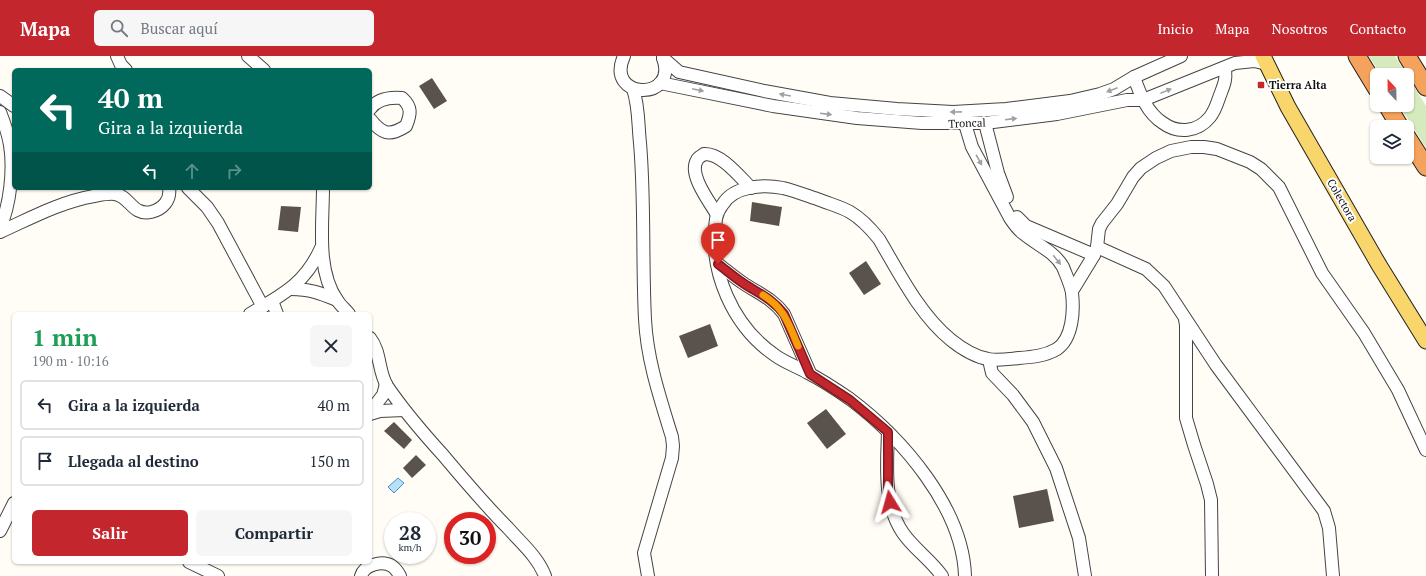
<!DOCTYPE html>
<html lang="es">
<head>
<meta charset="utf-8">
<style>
	:root { --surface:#fff; --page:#f6f6f7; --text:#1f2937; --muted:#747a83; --line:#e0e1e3; --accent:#c4262e }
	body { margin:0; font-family:"PT Serif",serif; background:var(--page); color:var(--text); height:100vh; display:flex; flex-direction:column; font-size:15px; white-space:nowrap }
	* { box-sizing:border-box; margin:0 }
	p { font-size:13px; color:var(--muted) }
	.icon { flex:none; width:22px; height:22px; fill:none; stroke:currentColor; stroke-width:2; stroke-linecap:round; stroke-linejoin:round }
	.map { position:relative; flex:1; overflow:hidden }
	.details { position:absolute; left:12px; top:256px; width:360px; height:252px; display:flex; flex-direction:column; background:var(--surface); border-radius:6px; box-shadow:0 1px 3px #0004 }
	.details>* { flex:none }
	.guide { position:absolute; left:12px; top:12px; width:360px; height:122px; border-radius:6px; box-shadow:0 1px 3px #0004; background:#00695c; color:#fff; overflow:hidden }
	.needle { width:26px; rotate:338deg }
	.tools { position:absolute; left:1370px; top:12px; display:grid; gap:8px }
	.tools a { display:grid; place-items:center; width:44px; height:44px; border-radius:6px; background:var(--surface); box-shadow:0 1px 3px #0004; font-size:20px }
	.speed { position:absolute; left:384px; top:456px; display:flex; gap:8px; font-size:20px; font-weight:700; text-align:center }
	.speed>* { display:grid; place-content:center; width:52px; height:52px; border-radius:50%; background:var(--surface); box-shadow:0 1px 3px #0004; line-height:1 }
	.speed small { font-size:10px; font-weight:400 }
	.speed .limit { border:6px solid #d22; background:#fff; color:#111 }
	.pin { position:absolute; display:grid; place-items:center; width:34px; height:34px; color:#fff; margin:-41px -17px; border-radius:50% 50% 50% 0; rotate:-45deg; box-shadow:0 0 4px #0007 }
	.pin .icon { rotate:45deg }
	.me { position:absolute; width:44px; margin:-22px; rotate:352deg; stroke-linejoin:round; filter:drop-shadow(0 0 3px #0008) }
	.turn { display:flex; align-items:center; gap:14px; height:84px; padding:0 20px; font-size:18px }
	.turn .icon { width:52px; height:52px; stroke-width:2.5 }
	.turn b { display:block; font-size:28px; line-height:34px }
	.lanes { display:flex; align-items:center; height:38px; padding:0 20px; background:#0003; justify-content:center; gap:20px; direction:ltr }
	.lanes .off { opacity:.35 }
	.round { display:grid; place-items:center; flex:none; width:42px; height:42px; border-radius:6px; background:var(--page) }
	.headline { display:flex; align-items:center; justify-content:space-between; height:68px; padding:0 20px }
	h1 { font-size:24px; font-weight:800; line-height:30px; color:#1e9e55 }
	.action { display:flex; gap:8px; margin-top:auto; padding:8px 20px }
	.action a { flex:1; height:46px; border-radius:6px; background:var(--accent); color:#fff; font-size:16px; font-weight:800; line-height:46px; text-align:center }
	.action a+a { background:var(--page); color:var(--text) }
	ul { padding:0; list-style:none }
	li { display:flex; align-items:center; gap:12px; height:50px; margin:0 8px 6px; padding:0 12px; border:2px solid var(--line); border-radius:6px }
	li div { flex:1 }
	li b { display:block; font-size:15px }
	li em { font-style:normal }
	header { display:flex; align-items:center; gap:24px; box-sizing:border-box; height:56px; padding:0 20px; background:var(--accent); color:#fff }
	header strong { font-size:19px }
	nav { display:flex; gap:22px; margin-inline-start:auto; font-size:14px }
	.search { width:280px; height:36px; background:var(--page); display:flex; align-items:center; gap:10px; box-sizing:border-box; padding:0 14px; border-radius:6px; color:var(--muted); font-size:15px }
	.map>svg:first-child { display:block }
	.green { fill:#d5ebbd }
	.water { fill:#b9e0f7; stroke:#3f96cf }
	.building { fill:#5a524d }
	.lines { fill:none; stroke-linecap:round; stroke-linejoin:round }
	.minor-casing { stroke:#444; stroke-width:14 }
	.major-casing { stroke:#222; stroke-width:17 }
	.highway-casing { stroke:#222; stroke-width:19 }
	.minor { stroke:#fff; stroke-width:12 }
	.major { stroke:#f9d66b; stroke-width:15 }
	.highway { stroke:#f5a25d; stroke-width:17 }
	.oneway { fill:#a0a0a0 }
	.route-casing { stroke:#7f191e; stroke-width:10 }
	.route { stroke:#c4262e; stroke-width:7 }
	.slow { stroke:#f59e0b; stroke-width:7 }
	.poi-dot { fill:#c4262e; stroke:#fff; stroke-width:1.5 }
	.labels { text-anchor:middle; stroke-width:4; stroke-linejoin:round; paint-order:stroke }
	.poi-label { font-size:11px; font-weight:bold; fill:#111; stroke:#fff; text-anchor:start }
	.street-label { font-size:11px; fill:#111; stroke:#fff }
</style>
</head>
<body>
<header>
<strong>Mapa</strong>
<div class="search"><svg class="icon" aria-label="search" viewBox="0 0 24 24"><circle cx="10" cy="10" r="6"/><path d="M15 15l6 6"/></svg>Buscar aquí</div>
<nav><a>Inicio</a><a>Mapa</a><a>Nosotros</a><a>Contacto</a></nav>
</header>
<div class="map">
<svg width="1426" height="520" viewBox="0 0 1426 520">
	<rect width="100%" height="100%" fill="#fffdf5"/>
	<g class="green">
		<polygon points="1369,0 1395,0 1407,19 1381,19"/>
		<polygon points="1407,19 1426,50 1426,92 1399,49 1407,49"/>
	</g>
	<polygon class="water" points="398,422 404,427 394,437 388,431"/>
	<g class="building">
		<polygon points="432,22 447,45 434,53 419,30"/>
		<polygon points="752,146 782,151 779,170 750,165"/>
		<polygon points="281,150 301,151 298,176 278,174"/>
		<polygon points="866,205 881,228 864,239 849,217"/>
		<polygon points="710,268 718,290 688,302 679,280"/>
		<polygon points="826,353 846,378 827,393 807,367"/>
		<polygon points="394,366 412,384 404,393 384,375"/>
		<polygon points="416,399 426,409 412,422 403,412"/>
		<polygon points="1047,433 1054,465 1019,472 1013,440"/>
	</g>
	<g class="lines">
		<g class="minor-casing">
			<g id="minor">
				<polyline points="117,0 121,9 126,14"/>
				<polyline points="248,0 264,14"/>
				<path d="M624,0C604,44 679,46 663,2"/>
				<polyline points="663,2 679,16 764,35 830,47 897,53 953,56 1006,53 1070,45 1100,38 1114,33 1134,21 1181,0"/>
				<path d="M1134,21C1140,38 1147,57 1163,67C1178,78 1198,76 1210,61C1214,56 1217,48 1219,42C1221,36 1224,30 1225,24C1226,20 1225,16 1225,12"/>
				<polyline points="660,27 773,50 857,62 922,67 985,67 1057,58 1127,44 1143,44 1235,7 1254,5 1267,8"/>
				<path d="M633,33C639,50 638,69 640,87C645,145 642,204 645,263C647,304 660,342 672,381L673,390L672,402L644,497L648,520"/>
				<polyline points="0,40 14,50"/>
				<path d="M370,53C377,43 390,41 402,42C412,51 411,58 406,70C389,81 382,78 370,63"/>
				<path d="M0,56C4,66 8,77 10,89C14,114 10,149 0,172"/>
				<polyline points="985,67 998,117 1007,141"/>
				<path d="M965,68L972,91L1010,162C1014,168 1018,174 1024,178C1037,189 1054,195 1063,211C1066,219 1071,229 1072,237C1074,254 1073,282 1057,293C1045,300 1032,301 1019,302C1009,303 998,305 988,303C976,301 961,292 951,284C920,259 899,217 879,183C871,173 862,163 850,156C841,151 830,148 820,144C808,140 795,135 783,132C763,128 734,130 723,148C719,153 717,157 716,163C708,215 733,271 776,300C786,307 798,311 808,317C822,324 837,334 850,343C902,382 963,452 965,520"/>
				<polyline points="188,132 207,151 218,167 263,251"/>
				<path d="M323,132C323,167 316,214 337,244C340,249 345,253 349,258"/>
				<path d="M716,157C709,145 688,118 697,104C698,101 702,100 704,98C721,97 739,120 751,132"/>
				<polyline points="1017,161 1026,170 1094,199"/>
				<path d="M0,176C31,162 60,146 94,140C100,139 108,137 115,138C130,140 132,160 151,156C163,153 171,144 169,132"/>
				<polyline points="1097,191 1146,213 1164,230 1216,309 1324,455 1329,472 1333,520"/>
				<path d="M718,208C726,214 734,221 743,227C758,237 773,243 784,258L810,317"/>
				<path d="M291,233C310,233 320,237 337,244"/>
				<polyline points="1072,235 1094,199 1097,191 1099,173 1102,167 1117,148 1133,121 1141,112 1156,102 1171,95 1191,91 1204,91 1217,93 1250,106 1261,113 1279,131 1322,217 1364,277 1398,334 1426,394"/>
				<polyline points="272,245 277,258"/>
				<path d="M250,258C282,239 305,228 321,192"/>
				<polyline points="1185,263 1186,269 1186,362 1194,389 1207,428 1211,444 1212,520"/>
				<path d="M370,282C381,296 378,315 387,330C404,355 423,377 443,399C464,424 485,449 508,472C521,487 538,501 545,520"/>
				<polyline points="989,304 992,317 1013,339 1033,366 1056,412 1079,482 1085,520"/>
				<polyline points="370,356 383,339 386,328"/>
				<polyline points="370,358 380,355 404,354"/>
				<path d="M888,376C887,409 883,448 903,477C914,493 931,504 942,520"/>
				<polyline points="0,475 14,447"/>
				<polyline points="189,506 218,520"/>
				<path d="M361,520C364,509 382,504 392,510C396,513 398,516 400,520"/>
			</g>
		</g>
		<g class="major-casing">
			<polyline id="major" points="1263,0 1288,51 1379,209 1426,285"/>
		</g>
		<g class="highway-casing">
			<g id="highway">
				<polyline points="1357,0 1377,33"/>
				<polyline points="1407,0 1426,31"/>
				<polyline points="1387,49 1400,71"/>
				<polyline points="1407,81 1426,111"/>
			</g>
		</g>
		<use href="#minor" class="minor"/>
		<use href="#major" class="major"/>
		<use href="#highway" class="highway"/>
	</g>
	<defs><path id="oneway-solid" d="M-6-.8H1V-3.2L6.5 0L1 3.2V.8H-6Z"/></defs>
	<g class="oneway">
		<use href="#oneway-solid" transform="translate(698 34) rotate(12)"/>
		<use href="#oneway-solid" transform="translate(1112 34) rotate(159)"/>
		<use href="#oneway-solid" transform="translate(1166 35) rotate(-22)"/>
		<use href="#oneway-solid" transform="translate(785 39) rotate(-170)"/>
		<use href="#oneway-solid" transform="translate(956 56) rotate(179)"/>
		<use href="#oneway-solid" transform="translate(826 58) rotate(7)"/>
		<use href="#oneway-solid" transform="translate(1011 63) rotate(-7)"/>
		<use href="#oneway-solid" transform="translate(979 104) rotate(61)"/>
		<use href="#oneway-solid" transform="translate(1057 204) rotate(51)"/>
	</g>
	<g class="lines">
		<g class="route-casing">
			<path id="route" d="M718,208C726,214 734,221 743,227C758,237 773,243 784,258L810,318L850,344L888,376V436L890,446"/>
		</g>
		<use href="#route" class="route"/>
		<path class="slow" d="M763,239C784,252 789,268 798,290"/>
	</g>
	<rect class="poi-dot" x="1257" y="25" width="8" height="8" rx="2"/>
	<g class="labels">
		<g class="poi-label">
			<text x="1269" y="33">Tierra Alta</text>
		</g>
		<g class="street-label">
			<text transform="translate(967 67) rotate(-2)" y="4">Troncal</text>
			<text transform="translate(1342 144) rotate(60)" y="4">Colectora</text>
		</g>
	</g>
</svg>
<div class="tools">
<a><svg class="needle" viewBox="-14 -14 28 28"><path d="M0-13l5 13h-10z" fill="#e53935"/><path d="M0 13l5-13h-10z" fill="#747a83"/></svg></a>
<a><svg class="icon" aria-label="layers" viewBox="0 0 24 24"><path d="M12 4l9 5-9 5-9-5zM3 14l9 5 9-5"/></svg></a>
</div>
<div class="speed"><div>28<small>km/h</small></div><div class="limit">30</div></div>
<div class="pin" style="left:718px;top:208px;background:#d93025"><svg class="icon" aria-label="arrive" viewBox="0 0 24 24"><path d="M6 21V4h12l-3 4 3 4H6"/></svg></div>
<svg class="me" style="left:890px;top:446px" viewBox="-20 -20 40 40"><path d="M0-17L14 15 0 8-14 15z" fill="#c4262e" stroke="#fff" stroke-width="4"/></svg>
<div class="guide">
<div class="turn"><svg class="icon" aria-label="left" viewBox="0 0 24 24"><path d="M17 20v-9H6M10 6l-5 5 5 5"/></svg><div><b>40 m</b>Gira a la izquierda</div></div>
<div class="lanes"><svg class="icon" aria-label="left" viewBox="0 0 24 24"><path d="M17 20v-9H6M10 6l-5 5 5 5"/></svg><svg class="icon off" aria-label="ahead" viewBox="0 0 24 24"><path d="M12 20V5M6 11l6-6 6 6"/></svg><svg class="icon off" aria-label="right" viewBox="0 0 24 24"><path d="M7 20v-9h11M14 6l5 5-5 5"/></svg></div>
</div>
<section class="details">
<div class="headline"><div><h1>1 min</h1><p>190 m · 10:16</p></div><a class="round"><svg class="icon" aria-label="close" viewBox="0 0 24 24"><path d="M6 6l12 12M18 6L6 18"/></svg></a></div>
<ul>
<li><svg class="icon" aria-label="left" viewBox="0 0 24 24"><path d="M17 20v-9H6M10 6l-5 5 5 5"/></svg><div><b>Gira a la izquierda</b></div><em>40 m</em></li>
<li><svg class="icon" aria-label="arrive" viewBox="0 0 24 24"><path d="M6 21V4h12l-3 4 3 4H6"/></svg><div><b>Llegada al destino</b></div><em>150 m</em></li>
</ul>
<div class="action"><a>Salir</a><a>Compartir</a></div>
</section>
</div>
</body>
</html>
